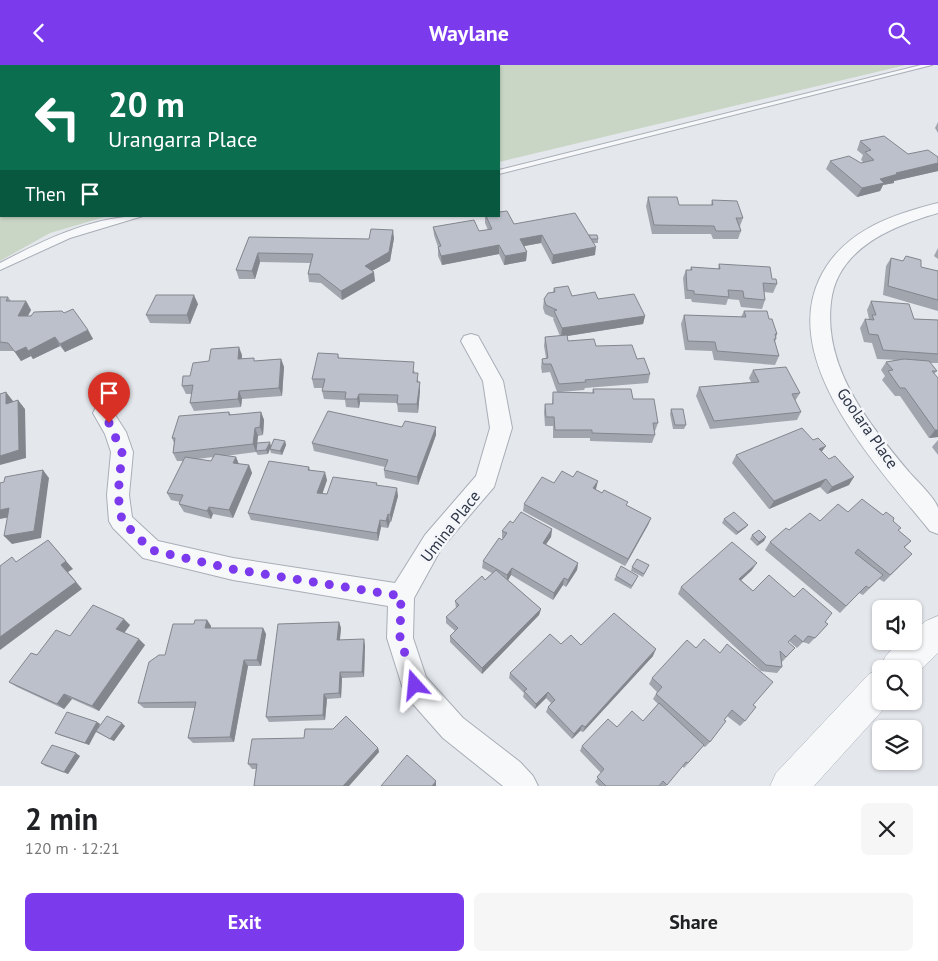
<!DOCTYPE html>
<html lang="en">
<head>
<meta charset="utf-8">
<style>
	:root { --surface:#fff; --page:#f6f6f6; --text:#202124; --muted:#757577; --accent:#7c3aed }
	body { margin:0; font-family:"PT Sans",sans-serif; background:var(--page); color:var(--text); height:100vh; display:flex; flex-direction:column; font-size:19px; white-space:nowrap }
	* { box-sizing:border-box; margin:0 }
	p { font-size:16px; color:var(--muted) }
	.icon { flex:none; width:28px; height:28px; fill:none; stroke:currentColor; stroke-width:2; stroke-linecap:round; stroke-linejoin:round }
	.map { position:relative; height:721px; overflow:hidden }
	.panel { display:flex; flex-direction:column; background:var(--surface); flex:1 }
	.panel>* { flex:none }
	.top-card { position:absolute; left:0px; top:0px; width:500px; height:152px; box-shadow:0 1px 4px #0004; background:#0b6e4f; color:#fff; overflow:hidden }
	.buttons { position:absolute; left:872px; top:535px; display:grid; gap:10px }
	.buttons a { display:grid; place-items:center; width:50px; height:50px; border-radius:8px; background:var(--surface); box-shadow:0 1px 4px #0004; font-size:25px }
	.pin { position:absolute; display:grid; place-items:center; width:42px; height:42px; color:#fff; margin:-51px -21px; border-radius:50% 50% 50% 0; rotate:-45deg; box-shadow:0 0 5px #0007 }
	.pin .icon { rotate:45deg }
	.me { position:absolute; width:55px; margin:-28px; rotate:342deg; stroke-linejoin:round; filter:drop-shadow(0 0 4px #0008) }
	.turn { display:flex; align-items:center; gap:18px; height:105px; padding:0 25px; font-size:22px }
	.turn .icon { width:65px; height:65px; stroke-width:2.5 }
	.turn b { display:block; font-size:35px; line-height:42px }
	.then { display:flex; align-items:center; height:48px; padding:0 25px; background:#0003; gap:10px; font-size:19px }
	.round { display:grid; place-items:center; flex:none; width:52px; height:52px; border-radius:8px; background:var(--page) }
	.summary { display:flex; align-items:center; justify-content:space-between; height:85px; padding:0 25px }
	h1 { font-size:30px; font-weight:600; line-height:38px }
	.button { display:flex; gap:10px; margin-top:auto; padding:10px 25px }
	.button a { flex:1; height:58px; border-radius:8px; background:var(--accent); color:#fff; font-size:20px; font-weight:600; line-height:58px; text-align:center }
	.button a+a { background:var(--page); color:var(--text) }
	header { display:flex; justify-content:space-between; align-items:center; height:65px; padding:0 25px; background:var(--accent); color:#fff; font-size:22px; font-weight:600 }
	.map>svg:first-child { display:block }
	.green { fill:#c9d6c5 }
	.lines { fill:none; stroke-linecap:round; stroke-linejoin:round }
	.service-casing { stroke:#a9aeb7; stroke-width:2 }
	.minor-casing { stroke:#a9aeb7; stroke-width:2 }
	.tertiary-casing { stroke:#a9aeb7; stroke-width:1 }
	.service { fill:#f7f8fa; fill-rule:evenodd }
	.minor { fill:#f7f8fa; fill-rule:evenodd }
	.tertiary { fill:#f7f8fa; fill-rule:evenodd }
	.wall { fill:#a1a5ae; fill-rule:evenodd }
	.shaded-wall { fill:#83868d }
	.building { fill:#bbc0ca; stroke:#83868d }
	.route { stroke:#7c3aed; stroke-width:9; stroke-dasharray:0 16.2 }
	.labels { text-anchor:middle; stroke-width:5; stroke-linejoin:round; paint-order:stroke }
	.street-label { font-size:16px; fill:#2b3445; stroke:#f4f6f9 }
</style>
</head>
<body>
<header><svg class="icon" aria-label="back" viewBox="0 0 24 24"><path d="M15 5l-7 7 7 7"/></svg>Waylane<svg class="icon" aria-label="search" viewBox="0 0 24 24"><circle cx="10" cy="10" r="6"/><path d="M15 15l6 6"/></svg></header>
<div class="map">
<svg width="938" height="721" viewBox="0 0 938 721">
	<rect width="100%" height="100%" fill="#e4e7ec"/>
	<polygon class="green" points="0,0 906,0 499,97 499,1 1,1 1,151 108,151 50,168 0,196"/>
	<g class="lines">
		<g class="service-casing">
			<g id="service">
				<polygon points="921,0 932,0 499,109 499,105"/>
				<path d="M143,151L70,173L0,205V198C44,175 93,151 143,151Z"/>
			</g>
		</g>
		<g class="minor-casing">
			<g id="minor">
				<path d="M938,138V148C893,161 837,183 831,237C823,303 869,359 909,407C916,415 936,434 938,443C938,450 938,461 938,469L930,466C881,405 780,300 819,215C841,167 890,150 938,138Z"/>
				<polygon points="471,269 478,271 503,316 512,363 494,422 441,484 414,533 413,573 426,612 463,653 520,697 533,711 538,721 503,721 443,673 405,630 387,573 388,541 233,515 143,493 113,463 109,456 107,430 111,387 105,369 93,348 96,342 103,340 110,342 126,367 133,387 129,430 132,452 158,476 233,493 395,518 425,470 476,411 490,363 483,316 461,276 464,271"/>
			</g>
		</g>
		<g class="tertiary-casing">
			<polygon id="tertiary" points="938,551 938,588 914,611 914,604 881,604 881,636 891,636 814,721 770,721 776,708 869,609 880,604 885,592 899,576 914,576 914,565 926,556"/>
		</g>
		<use href="#service" class="service"/>
		<use href="#minor" class="minor"/>
		<use href="#tertiary" class="tertiary"/>
	</g>
	<g class="wall">
		<polygon points="938,57 938,68 935,63"/>
		<polygon points="860,76 908,89 938,92 938,106 894,116 894,118 883,120 880,126 857,132 826,104 830,96 861,98 863,97 861,95 863,90 857,85"/>
		<polygon points="648,132 679,140 711,140 712,135 743,153 740,161 741,166 738,174 713,174 711,169 652,169 646,141"/>
		<polygon points="485,151 499,151 514,159 589,170 598,174 598,178 594,178 595,190 552,199 541,178 524,181 527,187 526,196 504,200 499,189 442,200 438,191 438,182 434,170 433,162 479,166 488,165 485,158"/>
		<polygon points="249,172 369,174 394,173 390,196 372,206 375,216 342,235 321,218 309,217 308,209 310,198 260,197 255,214 239,214 236,205"/>
		<polygon points="938,183 938,194 934,191"/>
		<polygon points="891,193 921,202 938,206 938,246 883,230 886,201"/>
		<polygon points="719,199 772,214 777,219 773,228 764,227 765,235 762,244 741,242 739,235 728,234 726,240 692,237 691,234 685,234 683,213 686,205 690,205 691,202 718,204"/>
		<polygon points="554,223 572,231 598,234 645,251 643,259 567,271 568,276 596,281 637,294 650,309 648,318 585,323 584,325 560,327 592,328 593,324 633,334 658,358 655,366 654,366 655,370 652,378 590,376 590,373 553,373 553,361 545,361 544,347 545,339 552,339 553,327 557,327 550,307 542,308 541,302 542,294 546,293 544,281 545,272 560,271 553,254 554,253 545,249 543,243 544,234 553,227"/>
		<polygon points="0,232 8,232 11,236 26,236 31,245 28,251 64,248 88,265 93,274 65,287 60,281 33,294 31,291 21,296 14,286 0,286"/>
		<polygon points="871,236 914,254 938,255 938,298 930,298 937,306 934,309 938,372 929,373 900,331 895,331 882,315 885,311 881,305 886,297 897,295 877,294 872,278 864,277 860,263 865,254 869,255 869,254 867,245"/>
		<polygon points="198,239 190,259 150,258 146,250"/>
		<polygon points="744,246 769,254 777,269 775,277 779,291 775,300 714,295 712,286 685,285 681,259 684,250 741,252"/>
		<polygon points="338,289 339,293 415,306 414,308 419,317 420,325 418,348 398,347 397,338 360,337 359,343 346,342 345,335 324,334 322,326 323,323 314,323 312,314"/>
		<polygon points="242,290 242,294 255,296 281,294 284,302 282,331 242,334 241,342 194,346 190,338 192,329 186,329 182,321 190,311 209,296"/>
		<polygon points="753,305 800,328 795,336 801,347 797,355 710,364 696,331 699,322 751,317 749,313"/>
		<polygon points="671,344 686,360 684,364 673,364 670,349"/>
		<path d="M229,347L231,350L261,347L264,355L263,370L258,371L257,378L271,381L285,376L286,380L282,390L271,388L270,384L268,389L258,390L256,387L225,391L236,392L239,399L249,400L252,408L233,453L213,449L211,454L184,447L179,439L180,437L171,435L167,428L183,396H177L173,388L174,378L172,373ZM213,392L211,396L197,394Z"/>
		<polygon points="402,362 436,370 418,420 385,413 384,405 385,402 314,386 312,378"/>
		<polygon points="938,375 938,390 932,382"/>
		<polygon points="822,387 849,420 827,429 820,422 769,444 732,398 736,390"/>
		<polygon points="309,402 310,405 327,415 322,429 327,429 378,421 398,431 391,457 390,457 388,463 381,462 378,476 251,455 248,448"/>
		<polygon points="554,418 596,424 595,424 651,453 648,460 625,501 523,446 524,439"/>
		<polygon points="848,447 883,450 893,456 898,466 911,476 904,483 912,489 884,517 879,514 863,530 859,528 840,548 765,485 770,477 789,465"/>
		<polygon points="724,454 748,460 745,463 736,470 722,458"/>
		<polygon points="513,458 552,464 551,472 546,479 578,498 577,505 566,522 563,520 553,535 511,510 508,515 541,544 539,550 482,609 450,577 450,571 455,566 446,558 446,552 456,543 455,536 485,515 492,508 482,503 483,496 503,474 502,473 502,466"/>
		<polygon points="752,470 766,472 764,476 757,481 750,474"/>
		<polygon points="649,500 643,512 631,506 632,502"/>
		<polygon points="752,505 741,515 753,526 794,532 828,559 809,579 803,577 797,583 789,576 788,577 795,583 782,597 782,602 777,608 761,606 678,529 681,522"/>
		<polygon points="616,511 638,511 631,524 614,515"/>
		<polygon points="207,555 211,561 211,563 263,563 266,569 261,601 248,601 234,677 193,678 188,673 195,643 144,643 138,638 194,559"/>
		<polygon points="339,557 341,563 340,575 365,580 364,612 342,613 341,633 327,634 325,655 269,657 266,652"/>
		<polygon points="130,560 124,568 145,580 99,646 72,634 64,644 17,622 9,617 37,590 70,571"/>
		<polygon points="561,579 581,580 653,591 583,667 580,666 572,674 546,647 548,642 551,638 546,633 535,644 523,632 524,628 509,613 510,608"/>
		<polygon points="652,613 753,640 745,656 740,661 727,651 710,677 705,682 703,681 684,703 682,701 666,721 599,721 595,717 601,708 580,686 582,681 617,662 643,656 658,639 653,634 657,627 649,619"/>
		<polygon points="97,657 100,659 99,662 125,661 114,676 96,667 89,680 59,670 55,668"/>
		<polygon points="378,683 379,687 349,721 254,721 256,704 252,704 248,699"/>
		<polygon points="80,691 68,709 45,701 41,698"/>
	</g>
	<g class="shaded-wall">
		<polygon points="938,98 938,106 894,116 894,118 883,120 880,126 857,132 862,123 880,114 896,108"/>
		<polygon points="393,165 394,173 390,196 366,209 365,201"/>
		<polygon points="542,170 541,178 519,182 520,174"/>
		<polygon points="499,180 499,189 442,200 441,191"/>
		<polygon points="596,182 595,190 552,199 553,190"/>
		<polygon points="527,187 526,196 504,200 505,191"/>
		<polygon points="258,188 260,197 255,214 252,206"/>
		<polygon points="374,207 375,216 342,235 341,226"/>
		<polygon points="194,230 198,239 190,259 187,250"/>
		<polygon points="26,236 31,245 23,259 18,251"/>
		<polygon points="645,251 643,259 561,272 562,263"/>
		<polygon points="88,265 93,274 65,287 60,279"/>
		<polygon points="55,272 60,281 33,294 28,286"/>
		<polygon points="26,282 31,291 21,296 15,287"/>
		<polygon points="239,282 242,290 241,302 238,294"/>
		<polygon points="281,294 284,302 282,331 279,323"/>
		<polygon points="420,317 420,325 418,348 417,339"/>
		<polygon points="239,326 242,334 241,342 238,334"/>
		<polygon points="6,327 13,336 13,347 6,339"/>
		<polygon points="359,329 360,337 359,343 357,334"/>
		<polygon points="18,335 25,344 26,393 0,400 0,391"/>
		<polygon points="261,347 264,355 263,370 260,362"/>
		<polygon points="436,362 436,370 418,420 417,412"/>
		<polygon points="255,363 258,371 256,387 253,379"/>
		<polygon points="935,365 938,365 938,372 929,373"/>
		<polygon points="285,376 286,380 282,390 280,386"/>
		<polygon points="270,377 271,381 268,389 266,385"/>
		<polygon points="826,381 820,389 819,384"/>
		<polygon points="236,392 239,400 233,398"/>
		<polygon points="249,400 252,408 233,453 229,445"/>
		<polygon points="43,405 49,413 41,473 12,479 4,471"/>
		<polygon points="325,407 327,415 320,436 317,428"/>
		<polygon points="854,412 849,420 827,429 832,422"/>
		<polygon points="826,414 820,422 769,444 774,436"/>
		<polygon points="598,416 596,424 591,431 593,423"/>
		<polygon points="397,423 398,431 391,457 390,450"/>
		<polygon points="209,442 213,449 211,454 207,446"/>
		<polygon points="9,443 16,451 0,454 0,445"/>
		<polygon points="388,449 390,457 388,463 386,456"/>
		<polygon points="651,453 648,460 625,501 628,494"/>
		<polygon points="380,455 381,462 378,476 377,468"/>
		<polygon points="748,460 745,463 736,470 738,467"/>
		<polygon points="552,464 551,472 542,485 543,478"/>
		<polygon points="766,472 764,476 757,481 759,477"/>
		<polygon points="48,475 73,504 68,507 82,524 0,585 0,572 61,500"/>
		<polygon points="578,498 577,505 566,522 568,515"/>
		<polygon points="757,498 752,505 735,521 739,514"/>
		<polygon points="512,503 511,510 507,517 507,510"/>
		<polygon points="564,513 563,520 553,535 554,528"/>
		<polygon points="541,544 539,550 482,609 482,603"/>
		<polygon points="124,554 130,560 122,571 116,564"/>
		<polygon points="207,555 211,561 209,569 205,563"/>
		<polygon points="339,557 341,563 339,581 337,575"/>
		<polygon points="263,563 266,569 261,601 257,595"/>
		<polygon points="139,574 145,580 99,646 92,641"/>
		<polygon points="364,574 365,580 364,612 362,607"/>
		<polygon points="656,584 653,591 583,667 585,662"/>
		<polygon points="244,595 248,601 234,677 230,672"/>
		<polygon points="340,607 342,613 341,633 339,628"/>
		<polygon points="548,627 546,633 535,644 536,639"/>
		<polygon points="64,629 72,634 64,644 57,639"/>
		<polygon points="324,629 327,634 325,655 323,650"/>
		<polygon points="97,657 100,659 89,680 85,678"/>
		<polygon points="122,658 125,661 114,676 110,674"/>
		<polygon points="582,660 580,666 572,674 574,669"/>
		<polygon points="378,683 379,687 349,721 343,721"/>
		<polygon points="76,688 80,691 68,709 64,707"/>
		<polygon points="436,716 436,721 432,721"/>
	</g>
	<g class="building">
		<polygon points="884,71 908,89 928,85 938,92 938,98 896,108 898,109 880,114 884,118 862,123 830,96 849,91 861,98 874,95 865,87 871,85 860,76"/>
		<polygon points="648,132 677,132 679,140 713,140 712,135 737,136 743,153 736,153 741,166 716,166 714,161 654,160"/>
		<polygon points="507,146 514,159 575,148 596,182 553,190 542,170 520,174 527,187 505,191 499,180 441,191 438,182 441,181 433,162 474,155 479,166 492,164 486,151 499,151 499,147"/>
		<polygon points="371,164 393,165 389,187 365,201 374,207 341,226 319,209 308,209 313,189 258,188 252,206 236,205 249,172 369,174"/>
		<polygon points="589,170 597,170 598,174 591,174"/>
		<polygon points="906,191 921,195 921,202 938,206 938,235 888,221 891,193 903,196"/>
		<polygon points="719,199 770,202 772,214 776,214 777,219 763,218 765,235 744,233 743,226 728,225 729,232 694,229 694,226 687,225 686,205 692,205 691,202 720,204"/>
		<polygon points="568,221 572,231 595,227 598,234 634,229 645,251 562,263 554,246 557,245 546,240 544,234 548,228 555,227 554,223"/>
		<polygon points="156,230 194,230 187,250 146,250"/>
		<polygon points="0,232 8,232 6,236 26,236 18,251 31,251 34,247 62,246 64,248 73,244 88,265 60,279 55,272 28,286 26,282 15,287 8,278 0,277"/>
		<polygon points="871,236 909,239 914,254 938,255 938,289 883,285 878,270 869,269 865,254 874,255 872,250 876,250"/>
		<polygon points="744,246 767,246 769,254 772,254 777,269 775,269 776,274 774,274 779,291 717,286 715,277 688,276 684,250 746,252"/>
		<polygon points="567,270 568,276 594,274 596,281 632,280 637,294 644,293 650,309 585,315 586,317 559,319 551,299 543,299 542,294 548,293 545,272"/>
		<polygon points="239,282 238,294 254,293 254,296 281,294 279,323 239,326 238,334 190,338 193,320 182,321 183,311 190,311 193,298 209,296 211,284"/>
		<polygon points="318,288 338,289 338,293 414,297 413,308 418,308 417,317 420,317 417,339 397,339 398,330 359,329 357,334 345,334 346,327 322,326 325,314 312,314"/>
		<polygon points="904,294 929,296 937,306 932,306 938,313 938,365 935,365 905,323 900,323 888,306 893,305 886,297"/>
		<polygon points="786,302 800,328 792,329 801,347 714,356 699,322 759,317 753,305"/>
		<polygon points="593,324 631,324 633,334 654,334 658,358 653,358 655,370 592,368 592,365 555,365 554,352 546,352 545,339 553,339 553,327 594,328"/>
		<polygon points="6,327 6,339 18,335 19,385 0,391 0,329"/>
		<polygon points="671,344 683,344 686,360 675,360"/>
		<polygon points="328,346 402,362 405,356 436,362 417,412 384,405 388,395 312,378"/>
		<polygon points="229,347 229,350 261,347 260,362 255,363 253,379 173,388 175,373 172,373 179,351"/>
		<polygon points="802,363 813,375 818,373 826,381 819,384 829,394 835,391 854,412 832,422 826,414 774,436 736,390"/>
		<polygon points="274,374 285,376 280,386 270,384"/>
		<polygon points="270,377 266,385 256,386 257,378"/>
		<polygon points="215,389 236,392 233,398 249,400 229,445 209,442 207,446 179,439 183,430 167,428 185,392 211,396"/>
		<polygon points="269,396 309,402 308,405 325,407 317,428 327,429 333,412 377,418 376,420 397,423 390,450 388,449 386,456 380,455 377,468 248,448"/>
		<polygon points="43,405 34,466 4,471 9,443 0,445 0,418 4,417 5,412"/>
		<polygon points="562,406 573,412 577,406 598,416 593,423 602,428 604,425 628,437 626,440 651,453 628,494 524,439 542,412 554,418"/>
		<polygon points="862,434 883,450 886,447 894,453 893,456 901,463 898,465 911,476 904,482 912,489 890,510 858,484 855,488 883,510 869,523 866,521 846,541 770,477 786,463 789,465 810,448 820,456 838,439 848,447"/>
		<polygon points="521,447 552,464 543,478 578,498 568,515 564,513 554,528 512,503 507,510 483,496 499,473 502,475 507,468 502,466 510,456 513,458"/>
		<polygon points="734,447 748,460 738,467 724,454"/>
		<polygon points="759,465 766,472 759,477 752,470"/>
		<polygon points="48,475 66,496 61,500 76,517 0,572 0,501 12,492 16,497"/>
		<polygon points="732,477 757,498 739,514 753,526 769,510 794,532 803,523 832,548 825,557 828,559 815,573 808,571 803,577 795,570 788,577 795,583 786,592 780,586 782,602 766,600 681,522"/>
		<polygon points="637,494 649,500 644,509 632,502"/>
		<polygon points="621,501 638,511 632,521 616,511"/>
		<polygon points="496,505 541,544 482,603 450,571 458,563 446,552 459,540 455,536 482,511 485,515"/>
		<polygon points="93,540 124,554 116,564 139,574 92,641 64,629 57,639 9,617 31,588 37,590 56,565 70,571"/>
		<polygon points="614,548 656,584 585,662 582,660 574,669 548,642 555,635 548,627 536,639 524,626 527,624 510,608 550,569 561,579 571,570 581,580"/>
		<polygon points="195,555 207,555 205,563 263,563 257,595 244,595 230,672 188,673 196,637 138,638 149,597 159,590 165,590 173,559 194,559"/>
		<polygon points="339,557 337,575 364,574 362,607 340,607 339,628 324,629 323,650 266,652 278,559"/>
		<polygon points="704,574 720,588 727,579 773,617 753,640 756,642 745,656 732,645 724,655 726,656 710,677 656,629 662,622 652,613 687,575 696,583"/>
		<polygon points="659,638 704,680 688,698 686,697 667,720 663,716 659,721 606,721 597,712 604,704 582,681 608,654 617,662 632,646 643,656"/>
		<polygon points="67,647 97,657 85,678 55,668"/>
		<polygon points="107,651 122,658 110,674 96,666"/>
		<polygon points="346,651 378,683 343,721 254,721 257,699 248,699 252,674 304,673 305,664 333,664"/>
		<polygon points="52,680 76,688 64,707 41,698"/>
		<polygon points="407,690 436,716 432,721 381,721"/>
	</g>
	<g class="lines">
		<polyline class="route" points="109,358 122,387 118,430 122,456 151,485 232,504 401,531 400,573 415,620"/>
	</g>
	<g class="labels">
		<g class="street-label">
			<text transform="translate(868 363) rotate(55)" y="6">Goolara Place</text>
			<text transform="translate(450 461) rotate(-52)" y="6">Umina Place</text>
		</g>
	</g>
</svg>
<div class="buttons">
<a><svg class="icon" aria-label="sound" viewBox="0 0 24 24"><path d="M4 9h4l5-4v14l-5-4H4zM17 9q2 3 0 6"/></svg></a>
<a><svg class="icon" aria-label="search" viewBox="0 0 24 24"><circle cx="10" cy="10" r="6"/><path d="M15 15l6 6"/></svg></a>
<a><svg class="icon" aria-label="layers" viewBox="0 0 24 24"><path d="M12 4l9 5-9 5-9-5zM3 14l9 5 9-5"/></svg></a>
</div>
<div class="pin" style="left:109px;top:358px;background:#d93025"><svg class="icon" aria-label="arrive" viewBox="0 0 24 24"><path d="M6 21V4h12l-3 4 3 4H6"/></svg></div>
<svg class="me" style="left:415px;top:620px" viewBox="-20 -20 40 40"><path d="M0-17L14 15 0 8-14 15z" fill="#7c3aed" stroke="#fff" stroke-width="4"/></svg>
<div class="top-card">
<div class="turn"><svg class="icon" aria-label="left" viewBox="0 0 24 24"><path d="M17 20v-9H6M10 6l-5 5 5 5"/></svg><div><b>20 m</b>Urangarra Place</div></div>
<div class="then">Then<svg class="icon" aria-label="arrive" viewBox="0 0 24 24"><path d="M6 21V4h12l-3 4 3 4H6"/></svg></div>
</div>
</div>
<section class="panel">
<div class="summary"><div><h1>2 min</h1><p>120 m · 12:21</p></div><a class="round"><svg class="icon" aria-label="close" viewBox="0 0 24 24"><path d="M6 6l12 12M18 6L6 18"/></svg></a></div>
<div class="button"><a>Exit</a><a>Share</a></div>
</section>
</body>
</html>
